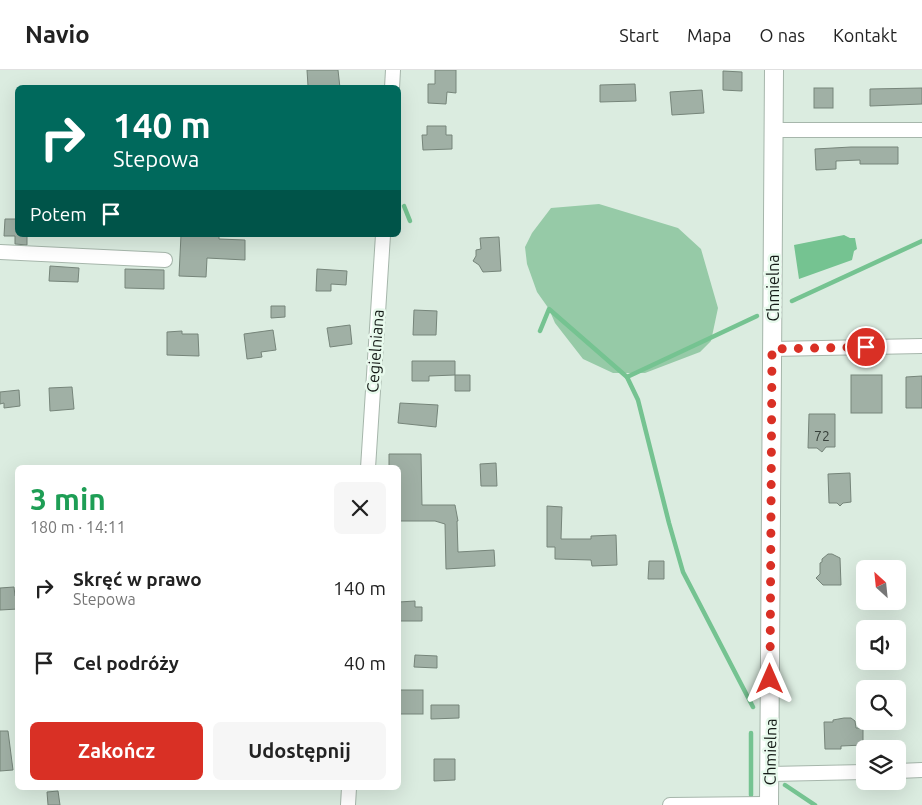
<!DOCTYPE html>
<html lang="pl">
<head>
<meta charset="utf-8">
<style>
	:root { --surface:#fff; --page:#f6f6f6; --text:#222; --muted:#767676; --line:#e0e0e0; --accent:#d93025 }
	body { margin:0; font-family:Ubuntu,sans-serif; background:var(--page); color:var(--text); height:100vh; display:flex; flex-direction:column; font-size:19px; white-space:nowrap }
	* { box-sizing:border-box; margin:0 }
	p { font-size:16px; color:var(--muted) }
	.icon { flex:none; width:28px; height:28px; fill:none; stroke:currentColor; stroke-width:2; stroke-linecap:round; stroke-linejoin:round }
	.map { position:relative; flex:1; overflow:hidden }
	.drawer { position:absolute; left:15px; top:395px; width:386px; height:325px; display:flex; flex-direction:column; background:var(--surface); border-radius:8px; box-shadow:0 5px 20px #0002 }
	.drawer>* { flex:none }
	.banner { position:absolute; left:15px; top:15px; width:386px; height:152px; border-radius:8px; box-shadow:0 5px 20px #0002; background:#00695c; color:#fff; overflow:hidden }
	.needle { width:32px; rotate:333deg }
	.tools { position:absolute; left:856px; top:490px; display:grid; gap:10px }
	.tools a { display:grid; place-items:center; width:50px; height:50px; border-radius:8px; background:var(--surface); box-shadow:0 5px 20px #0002; font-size:25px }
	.pin { position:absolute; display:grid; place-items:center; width:42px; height:42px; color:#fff; margin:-21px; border:2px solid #fff; border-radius:50%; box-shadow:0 1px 5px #0007 }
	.me { position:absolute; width:55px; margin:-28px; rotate:0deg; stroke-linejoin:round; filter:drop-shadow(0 0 4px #0008) }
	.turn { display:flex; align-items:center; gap:18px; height:105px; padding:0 15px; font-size:22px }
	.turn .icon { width:65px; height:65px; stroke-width:2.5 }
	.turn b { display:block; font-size:35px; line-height:42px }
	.then { display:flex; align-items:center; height:48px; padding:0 15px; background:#0003; gap:10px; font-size:19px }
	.round { display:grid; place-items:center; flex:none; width:52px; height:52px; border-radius:8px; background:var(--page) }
	.summary { display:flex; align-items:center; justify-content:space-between; height:85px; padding:0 15px }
	h1 { font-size:30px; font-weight:700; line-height:38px; color:#1e9e55 }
	.action { display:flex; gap:10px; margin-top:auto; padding:10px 15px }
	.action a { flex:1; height:58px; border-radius:8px; background:var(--accent); color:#fff; font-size:20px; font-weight:700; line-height:58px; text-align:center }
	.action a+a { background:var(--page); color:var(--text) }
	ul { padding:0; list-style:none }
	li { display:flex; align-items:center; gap:15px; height:75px; padding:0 15px }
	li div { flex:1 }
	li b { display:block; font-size:19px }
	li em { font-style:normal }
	header { display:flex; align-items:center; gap:30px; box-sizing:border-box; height:70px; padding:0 25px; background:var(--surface); border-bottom:1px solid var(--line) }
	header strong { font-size:24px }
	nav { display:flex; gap:28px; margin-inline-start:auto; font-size:18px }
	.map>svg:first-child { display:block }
	.green { fill:#96caa7 }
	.water { fill:#75c391 }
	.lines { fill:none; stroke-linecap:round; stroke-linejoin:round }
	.stream { stroke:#75c391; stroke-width:4.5 }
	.building { fill:#a0b0a5; stroke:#76857a }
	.minor-casing { stroke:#a6b6ab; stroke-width:16 }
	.tertiary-casing { stroke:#a6b6ab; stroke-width:20 }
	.minor { stroke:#fff; stroke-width:14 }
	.tertiary { stroke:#fff; stroke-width:18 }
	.route { stroke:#d93025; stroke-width:9; stroke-dasharray:0 16.2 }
	.labels { text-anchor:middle; stroke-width:5; stroke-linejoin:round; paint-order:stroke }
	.number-label { font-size:14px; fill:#37403a }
	.street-label { font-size:16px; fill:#141a16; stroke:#e8faed }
</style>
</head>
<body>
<header>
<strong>Navio</strong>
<nav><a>Start</a><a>Mapa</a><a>O nas</a><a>Kontakt</a></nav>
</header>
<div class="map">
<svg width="922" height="735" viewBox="0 0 922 735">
	<rect width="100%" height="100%" fill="#dbece0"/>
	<polygon class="green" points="599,134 678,158 701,179 718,238 711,271 700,282 645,303 613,303 583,289 555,253 549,239 537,222 527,194 525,177 532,163 551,138"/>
	<polygon class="water" points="844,165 850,168 855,168 857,179 854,181 852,190 799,209 794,175"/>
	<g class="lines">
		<g class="stream">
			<polyline points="404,136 410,151"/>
			<polyline points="792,231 922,171"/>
			<polyline points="540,261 549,239 627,307 638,330 669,453 683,502 753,637"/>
			<polyline points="627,307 757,246"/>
			<polyline points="785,715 815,735"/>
			<polyline points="751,725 751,663"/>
		</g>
	</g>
	<g class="building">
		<polygon points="307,0 338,0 340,18 308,16"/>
		<polygon points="435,0 456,0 456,23 447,22 446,34 428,33 428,14 435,14"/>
		<polygon points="723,1 742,2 742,21 723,20"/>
		<polygon points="635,14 636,31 600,32 600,15"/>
		<rect x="814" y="18" width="19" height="20"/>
		<polygon points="922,18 922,34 870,36 870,19"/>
		<polygon points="702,20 704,43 672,45 670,22"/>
		<polygon points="427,56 446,56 446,65 452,65 452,79 423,80 422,65 427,65"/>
		<polygon points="851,77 898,77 898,94 860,94 860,90 836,91 836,99 816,100 815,79"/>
		<polygon points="5,149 18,149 18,165 27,165 27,175 15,174 15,166 4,166"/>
		<polygon points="181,165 219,165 219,169 245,170 245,190 207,188 206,207 179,206"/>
		<polygon points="499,167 501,201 483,202 479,195 473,191 476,186 476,180 481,179 480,168"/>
		<polygon points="50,196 79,198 78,212 49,211"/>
		<polygon points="125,199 164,200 164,219 125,218"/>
		<polygon points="317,199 347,201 346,215 331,214 331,221 316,221"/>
		<polygon points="271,236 285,236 285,247 271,248"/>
		<polygon points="414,240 437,241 436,265 413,265"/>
		<polygon points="350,255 352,274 330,277 327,258"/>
		<polygon points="273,260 276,280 261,282 262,287 247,289 244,264"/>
		<polygon points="182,261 182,264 198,264 199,286 167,285 167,262"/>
		<polygon points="412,291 455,291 455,305 470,305 470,321 455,321 455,305 429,306 429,311 412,311"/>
		<rect x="851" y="305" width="31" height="38"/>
		<polygon points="922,306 922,338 906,338 906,307"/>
		<polygon points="72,317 74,339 50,341 49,318"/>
		<polygon points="19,320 20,336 4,338 4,333 0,334 0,322"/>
		<polygon points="400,333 438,335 436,357 398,353"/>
		<polygon points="809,344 835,344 835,377 826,377 822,382 817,378 808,378"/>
		<polygon points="389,384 421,384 422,435 455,435 458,451 457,451 458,482 494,480 495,496 446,499 445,454 435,451 399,451 399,398 389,398"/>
		<polygon points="496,393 497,416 481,416 480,394"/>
		<polygon points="850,403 851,432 843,433 840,436 837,433 829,433 828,404"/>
		<polygon points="547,436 562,437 561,469 591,469 591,466 616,465 617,495 592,496 591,490 555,489 555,477 547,477"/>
		<polygon points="828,484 832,484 840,488 841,515 823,515 816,508 820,504 820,493 822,492 822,489"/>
		<polygon points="649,491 664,491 664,509 648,509"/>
		<polygon points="14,517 15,526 18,526 18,539 0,540 0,518"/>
		<polygon points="415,531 415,537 422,537 422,551 399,551 399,532"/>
		<polygon points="415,585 437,586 437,598 414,597"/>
		<rect x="399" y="620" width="24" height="24"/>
		<polygon points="431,635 459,635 459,648 431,649"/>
		<polygon points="844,648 851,648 855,651 856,658 863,658 863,675 841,676 841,679 825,679 824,652 833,652 833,650"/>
		<polygon points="0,661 8,661 13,700 0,701"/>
		<polygon points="434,689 455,689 455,710 434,711"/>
		<polygon points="58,721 60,735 48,735 47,722"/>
	</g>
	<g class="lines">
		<g class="minor-casing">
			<g id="minor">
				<polyline points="392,18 393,0"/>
				<polyline points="773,60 922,60"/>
				<polyline points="0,182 165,190"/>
				<polyline points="772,279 922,276"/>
				<polyline points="368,398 383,165"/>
				<polyline points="898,701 922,700"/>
				<polyline points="770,704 865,702"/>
				<polyline points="348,735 349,718"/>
				<polyline points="670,735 769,734"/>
			</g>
		</g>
		<g class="tertiary-casing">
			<polyline id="tertiary" points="769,735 774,0"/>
		</g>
		<use href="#minor" class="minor"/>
		<use href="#tertiary" class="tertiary"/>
	</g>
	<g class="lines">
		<polyline class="route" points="770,609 772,279 866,277"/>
	</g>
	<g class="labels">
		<g class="number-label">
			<text x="822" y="371">72</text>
		</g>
		<g class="street-label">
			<text transform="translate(773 218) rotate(-90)" y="6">Chmielna</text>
			<text transform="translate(375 281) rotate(-86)" y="6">Cegielniana</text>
			<text transform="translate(770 682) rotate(-89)" y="6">Chmielna</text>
		</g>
	</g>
</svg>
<div class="tools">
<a><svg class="needle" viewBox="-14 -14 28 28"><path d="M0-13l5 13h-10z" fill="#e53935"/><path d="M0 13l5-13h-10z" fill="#767676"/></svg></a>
<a><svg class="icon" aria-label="sound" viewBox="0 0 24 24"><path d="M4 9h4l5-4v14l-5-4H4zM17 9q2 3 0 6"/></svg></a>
<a><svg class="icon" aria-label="search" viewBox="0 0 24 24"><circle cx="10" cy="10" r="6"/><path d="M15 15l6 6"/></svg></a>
<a><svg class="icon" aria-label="layers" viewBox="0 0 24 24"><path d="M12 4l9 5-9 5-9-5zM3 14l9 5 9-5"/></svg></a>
</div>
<div class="pin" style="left:866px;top:277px;background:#d93025"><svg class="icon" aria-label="arrive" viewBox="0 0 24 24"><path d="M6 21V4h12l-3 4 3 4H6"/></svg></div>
<svg class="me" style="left:770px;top:609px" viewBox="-20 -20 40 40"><path d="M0-17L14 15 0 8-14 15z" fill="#d93025" stroke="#fff" stroke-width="4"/></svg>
<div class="banner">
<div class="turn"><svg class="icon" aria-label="right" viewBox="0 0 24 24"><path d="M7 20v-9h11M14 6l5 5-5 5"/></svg><div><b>140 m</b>Stepowa</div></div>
<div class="then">Potem<svg class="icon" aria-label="arrive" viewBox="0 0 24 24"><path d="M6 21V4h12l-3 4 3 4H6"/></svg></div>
</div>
<section class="drawer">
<div class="summary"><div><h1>3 min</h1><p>180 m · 14:11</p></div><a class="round"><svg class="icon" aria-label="close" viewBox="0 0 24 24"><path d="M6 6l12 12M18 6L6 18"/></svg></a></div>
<ul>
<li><svg class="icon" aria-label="right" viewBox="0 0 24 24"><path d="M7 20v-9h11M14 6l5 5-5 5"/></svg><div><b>Skręć w prawo</b><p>Stepowa</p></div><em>140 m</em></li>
<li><svg class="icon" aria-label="arrive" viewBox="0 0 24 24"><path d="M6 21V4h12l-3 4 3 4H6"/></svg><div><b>Cel podróży</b></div><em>40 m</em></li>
</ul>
<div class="action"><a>Zakończ</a><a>Udostępnij</a></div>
</section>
</div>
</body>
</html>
